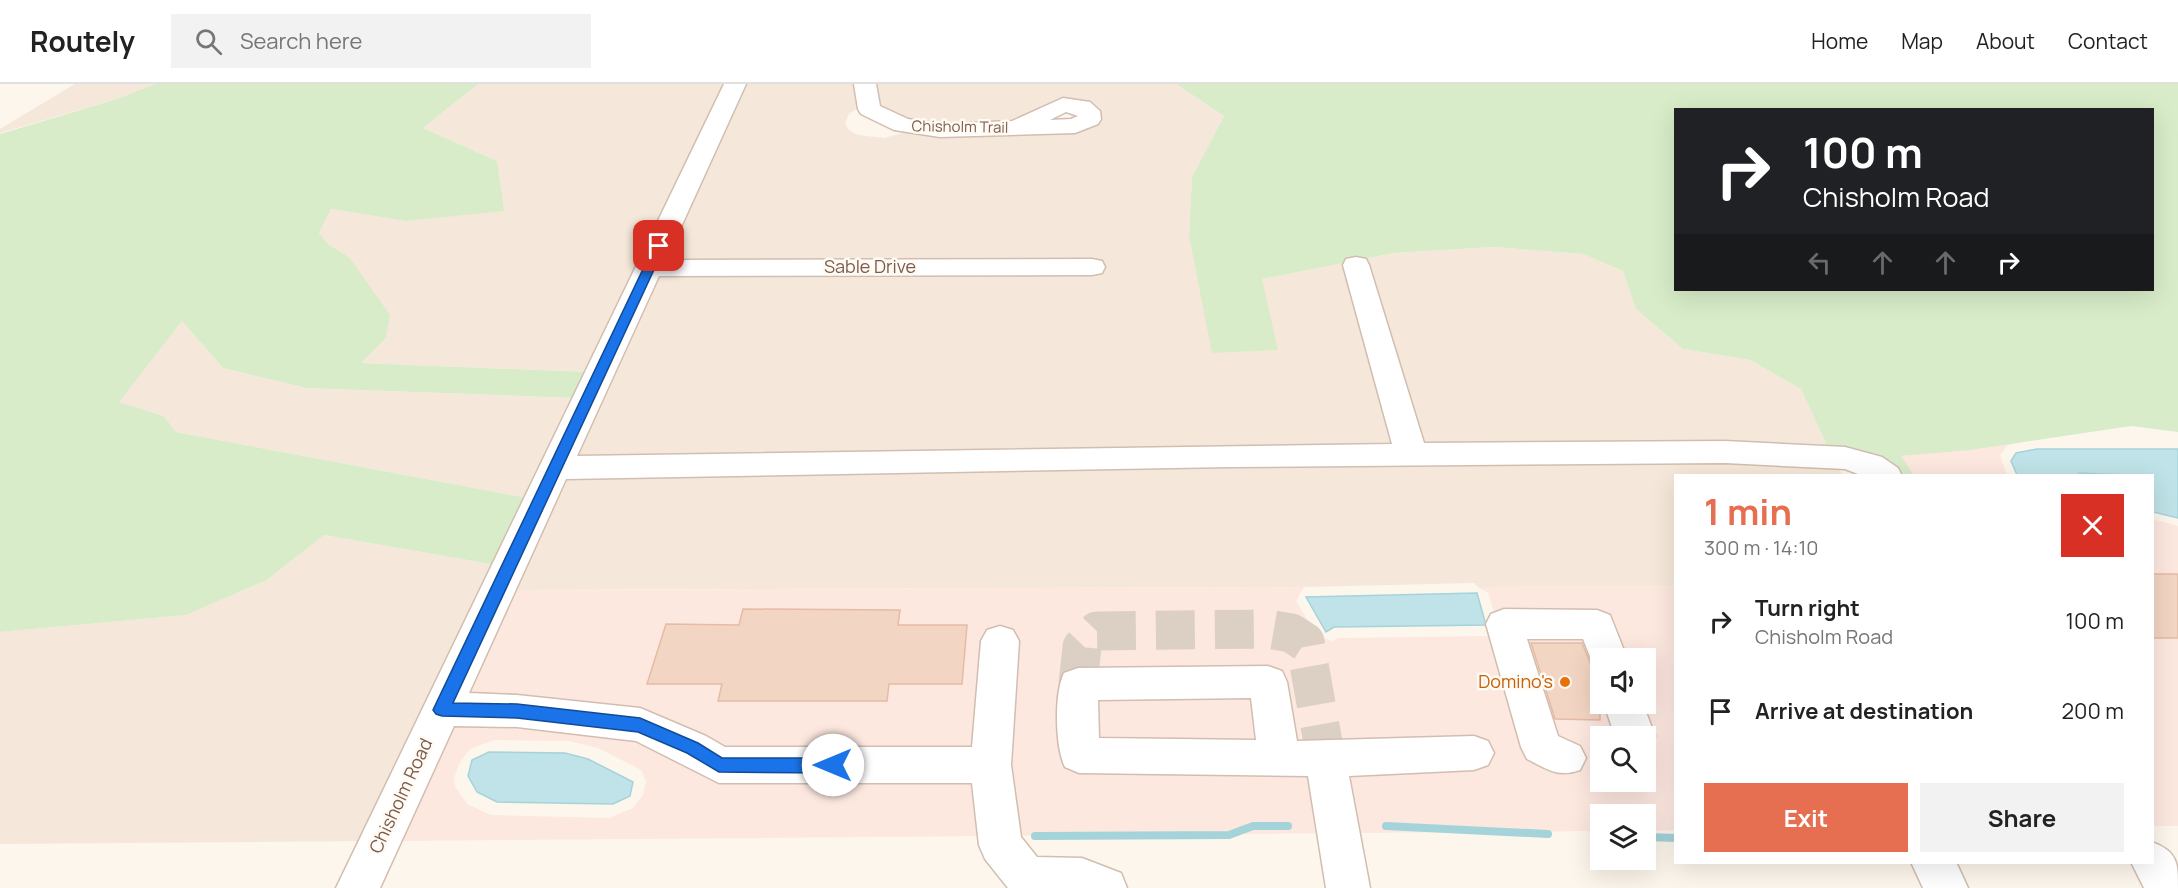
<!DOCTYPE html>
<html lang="en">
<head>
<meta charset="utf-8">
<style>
	:root { --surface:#fff; --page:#f2f2f2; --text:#222; --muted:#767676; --line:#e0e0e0; --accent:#e76f51 }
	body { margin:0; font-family:Manrope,sans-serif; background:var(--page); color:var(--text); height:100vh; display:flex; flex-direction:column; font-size:22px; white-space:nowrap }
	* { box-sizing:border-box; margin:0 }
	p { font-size:20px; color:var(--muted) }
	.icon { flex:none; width:33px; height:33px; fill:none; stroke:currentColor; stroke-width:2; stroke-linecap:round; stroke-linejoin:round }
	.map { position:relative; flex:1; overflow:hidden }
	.details { position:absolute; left:1674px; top:390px; width:480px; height:390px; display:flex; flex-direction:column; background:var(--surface); border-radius:0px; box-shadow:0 6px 24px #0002 }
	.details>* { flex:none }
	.guide { position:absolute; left:1674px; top:24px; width:480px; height:183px; border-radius:0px; box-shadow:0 6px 24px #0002; background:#202124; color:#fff; overflow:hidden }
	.tools { position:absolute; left:1590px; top:564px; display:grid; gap:12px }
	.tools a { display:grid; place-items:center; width:66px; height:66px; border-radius:0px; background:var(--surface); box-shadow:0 6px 24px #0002; font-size:30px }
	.pin { position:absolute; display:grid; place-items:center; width:51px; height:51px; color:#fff; margin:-26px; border-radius:12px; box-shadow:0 3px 9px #0006 }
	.me { position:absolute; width:66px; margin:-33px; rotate:270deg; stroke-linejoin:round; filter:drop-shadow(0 0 4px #0008) }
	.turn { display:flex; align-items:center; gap:21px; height:126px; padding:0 30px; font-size:27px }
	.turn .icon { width:78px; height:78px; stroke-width:2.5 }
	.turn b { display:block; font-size:42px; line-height:51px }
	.lanes { display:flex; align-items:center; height:57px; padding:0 30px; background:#0003; justify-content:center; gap:30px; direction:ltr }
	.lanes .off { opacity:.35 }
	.round { display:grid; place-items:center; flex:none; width:63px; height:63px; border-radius:0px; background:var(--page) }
	.headline { display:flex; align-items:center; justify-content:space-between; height:102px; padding:0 30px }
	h1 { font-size:36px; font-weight:700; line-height:45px; color:var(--accent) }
	.action { display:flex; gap:12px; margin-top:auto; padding:12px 30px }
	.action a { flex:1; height:69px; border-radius:0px; background:var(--accent); color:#fff; font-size:24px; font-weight:700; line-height:69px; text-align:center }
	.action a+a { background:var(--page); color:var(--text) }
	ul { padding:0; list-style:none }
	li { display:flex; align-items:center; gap:18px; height:90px; padding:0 30px }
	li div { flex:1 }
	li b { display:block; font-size:22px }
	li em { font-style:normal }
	header { display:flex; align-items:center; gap:36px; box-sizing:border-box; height:84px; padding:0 30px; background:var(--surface); border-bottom:2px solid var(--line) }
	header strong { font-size:28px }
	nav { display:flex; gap:33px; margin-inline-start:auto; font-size:21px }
	.search { width:420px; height:54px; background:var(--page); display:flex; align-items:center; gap:15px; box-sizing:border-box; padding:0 21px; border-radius:0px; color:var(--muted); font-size:22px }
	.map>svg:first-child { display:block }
	.residential { fill:#f5e8da }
	.commercial { fill:#fde8e0; fill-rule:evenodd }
	.green { fill:#d8ecc9; fill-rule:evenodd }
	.water { fill:#bfe3e8; stroke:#a5d3da; stroke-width:1.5 }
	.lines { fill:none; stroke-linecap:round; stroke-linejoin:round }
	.stream { stroke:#a5d3da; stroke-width:8 }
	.building { fill:#f3d5c3; stroke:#e6bba3; stroke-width:1.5 }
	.minor-tunnel { stroke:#dcd0c4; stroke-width:39; stroke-dasharray:39 20; stroke-linecap:butt }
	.minor-casing { stroke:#d1beb0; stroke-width:3 }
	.minor { fill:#fff; fill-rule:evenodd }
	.route { fill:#1a73e8; stroke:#114b97; stroke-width:1.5 }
	.food-dot { fill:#e8710a; stroke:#fffaf3; stroke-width:2 }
	.labels { text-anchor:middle; stroke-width:5; stroke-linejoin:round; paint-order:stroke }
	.far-street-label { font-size:15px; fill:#7a5c4d; stroke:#fffaf3 }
	.street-label { font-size:18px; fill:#7a5c4d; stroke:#fffaf3 }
	.food-label { font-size:18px; fill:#c56008; stroke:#fffaf3; text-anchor:end }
</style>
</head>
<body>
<header>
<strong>Routely</strong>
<div class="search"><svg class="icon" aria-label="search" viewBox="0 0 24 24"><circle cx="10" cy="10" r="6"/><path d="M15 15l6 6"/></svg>Search here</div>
<nav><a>Home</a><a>Map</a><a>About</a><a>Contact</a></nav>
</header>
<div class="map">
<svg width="2178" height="804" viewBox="0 0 2178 804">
	<rect width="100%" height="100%" fill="#fdf6ec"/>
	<g class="residential">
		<polygon points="75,0 155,0 114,16 0,49 0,45"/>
		<polygon points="478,0 727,0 589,288 361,279 386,254 349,173 328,160 319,149 331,125 405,137 497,77 423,44"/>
		<polygon points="743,0 857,0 859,23 849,30 845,40 849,46 858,51 884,54 906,48 1092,42 1060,17 1049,20 1013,40 942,41 908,38 876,22 873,0 1176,0 1224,32 1192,93 1189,152 1262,195 1394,169 1493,163 1583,170 1623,187 1636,225 1683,265 1750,276 1801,305 1828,364 570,374 655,191 1049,188 1101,190 1102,178 661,178"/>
		<polygon points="182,237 223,284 305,304 576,314 528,414 176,348 164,332 118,318"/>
		<polygon points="1730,378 1838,384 1843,391 1676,392 1675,502 1478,503 1474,499 1304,503 510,506 562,393 1231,381"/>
		<polygon points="324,451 496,481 365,757 0,760 0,548 186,531 267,496"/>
	</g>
	<g class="commercial">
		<polygon points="2024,358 2008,361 2000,371 2007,391 1914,391 1900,372"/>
		<polygon points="2152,435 2178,442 2178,742 2153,742"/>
		<path d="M1675,502V746L1646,747V730H1600V747L396,757L510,506L1304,503L1296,517L1316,551L1332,557L1339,554L1490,552L1498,541L1488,509L1478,503ZM1600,574H1646V620H1600ZM1600,652H1646V698H1600ZM494,656L569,657L598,664L641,686L646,697L643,711L633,724L609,734L491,731L467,720L455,702L454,694L460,678L470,665Z"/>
	</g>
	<g class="green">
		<polygon points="155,0 478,0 423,44 497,77 504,127 405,137 331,125 319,149 328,160 349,173 390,231 386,254 361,279 589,288 576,314 306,304 223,284 182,237 119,318 164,332 176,348 528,414 496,481 324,451 267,496 186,531 0,548 0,50 114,16"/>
		<path d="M1176,0H2178V348L2131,342L1970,366L1901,372L1914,391H1899L1828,364L1801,305L1750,276L1683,265L1636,225L1623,187L1583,170L1493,163L1394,169L1262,195L1278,266L1212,269L1189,152L1192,93L1224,32ZM1676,26H2152V206H1676Z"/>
	</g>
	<g class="water">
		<polygon points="2037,365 2178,365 2178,434 2153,428 2152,392 2079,389 2077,392 2017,391 2011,377 2016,369"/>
		<polygon points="1477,509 1486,541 1334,543 1326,548 1306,513"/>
		<polygon points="489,668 565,669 588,675 633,698 630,712 613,720 497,718 477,708 468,692 472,676"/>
	</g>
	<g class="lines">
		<g class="stream">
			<polyline points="1386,742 1548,750"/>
			<polyline points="1035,752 1229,751 1253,742 1288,742"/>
			<polyline points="1646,753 1676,754"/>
		</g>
	</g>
	<g class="building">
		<rect x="2152" y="490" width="26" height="64"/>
		<polygon points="743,525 900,526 898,541 967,541 962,600 889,600 887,617 718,617 722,600 647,600 666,540 739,541"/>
		<polygon points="1531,559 1582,559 1593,586 1600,589 1600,636 1555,635"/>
	</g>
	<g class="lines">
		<polyline class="minor-tunnel" points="1078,600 1082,563 1097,547 1268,545 1291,549 1305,558 1326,675"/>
		<g class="minor-casing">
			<g id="minor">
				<polygon points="724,0 746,0 666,176 1092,175 1102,177 1105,183 1102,189 1092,191 659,192 577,372 1392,360 1343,181 1346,175 1356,173 1366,175 1369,181 1424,359 1725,357 1845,363 1882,373 1898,384 1902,392 1863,392 1845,385 1725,379 1230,383 566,395 469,609 517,611 640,624 706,652 725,663 972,663 981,557 987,546 1000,542 1013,546 1019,557 1011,681 1021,753 1037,773 1082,774 1121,789 1127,804 1008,804 985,775 979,761 972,699 719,699 636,657 517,643 454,642 380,804 336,804"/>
				<path d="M854,0H876L880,22L908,35L940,40L1012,37L1063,14L1090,18L1100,27L1101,35L1098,40L1075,49L940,53L894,46L861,30L858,25ZM1066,28L1078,32L1071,35L1050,36Z"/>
				<path d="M1504,525L1597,526L1610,531L1627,574H1600V587L1595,585L1583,555H1527L1558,652L1580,662L1586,674L1580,686C1558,694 1547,685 1527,675L1521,663L1486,540L1491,530Z"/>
				<path d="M1268,582L1282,587L1287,598L1297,657L1474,652L1488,657L1494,669L1488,681L1474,686L1349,692L1370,804H1326L1308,692L1079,689L1065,683C1055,663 1054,609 1064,589L1078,584ZM1251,614L1256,656L1099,654L1098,616Z"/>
				<polygon points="1604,620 1643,620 1655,652 1649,664 1646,665 1646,652 1615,652"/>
				<path d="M2152,758C2178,768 2178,779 2178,804H2144L2131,778H2152Z"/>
				<polygon points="1911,778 1956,778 1968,804 1923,804"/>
			</g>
		</g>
		<use href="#minor" class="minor"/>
	</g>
	<polygon class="route" points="659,158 665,162 453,619 517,620 640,634 698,659 722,674 833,674 839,676 841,681 839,686 833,689 719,688 687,669 638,648 517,634 442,632 436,630 433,626 654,162"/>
	<circle class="food-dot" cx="1565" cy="598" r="6"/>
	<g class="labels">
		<g class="far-street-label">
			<text transform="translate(960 43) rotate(1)" y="5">Chisholm Trail</text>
		</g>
		<g class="street-label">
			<text x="870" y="189">Sable Drive</text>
			<text transform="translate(401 712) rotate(-65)" y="6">Chisholm Road</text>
		</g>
		<g class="food-label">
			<text x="1553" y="604">Domino's</text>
		</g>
	</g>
</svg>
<div class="tools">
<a><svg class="icon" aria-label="sound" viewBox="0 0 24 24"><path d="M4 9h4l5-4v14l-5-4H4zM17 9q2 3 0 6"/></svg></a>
<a><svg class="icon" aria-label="search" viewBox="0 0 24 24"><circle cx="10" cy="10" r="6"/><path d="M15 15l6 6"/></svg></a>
<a><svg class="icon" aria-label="layers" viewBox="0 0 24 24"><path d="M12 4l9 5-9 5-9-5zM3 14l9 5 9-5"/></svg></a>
</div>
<div class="pin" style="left:659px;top:162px;background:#d93025"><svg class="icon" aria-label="arrive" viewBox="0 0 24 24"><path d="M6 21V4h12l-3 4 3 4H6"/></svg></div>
<svg class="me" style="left:833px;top:681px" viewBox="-20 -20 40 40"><circle r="19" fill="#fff"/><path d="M0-13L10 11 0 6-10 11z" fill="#1a73e8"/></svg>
<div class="guide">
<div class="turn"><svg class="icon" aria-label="right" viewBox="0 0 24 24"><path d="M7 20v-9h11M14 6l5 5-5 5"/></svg><div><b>100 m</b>Chisholm Road</div></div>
<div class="lanes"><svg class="icon off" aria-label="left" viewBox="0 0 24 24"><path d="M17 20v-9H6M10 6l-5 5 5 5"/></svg><svg class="icon off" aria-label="ahead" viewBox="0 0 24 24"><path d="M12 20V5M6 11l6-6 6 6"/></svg><svg class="icon off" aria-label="ahead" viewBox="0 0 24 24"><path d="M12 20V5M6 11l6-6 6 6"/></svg><svg class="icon" aria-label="right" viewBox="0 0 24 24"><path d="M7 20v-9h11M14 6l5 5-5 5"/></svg></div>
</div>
<section class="details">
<div class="headline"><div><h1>1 min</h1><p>300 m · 14:10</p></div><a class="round" style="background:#d93025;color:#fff"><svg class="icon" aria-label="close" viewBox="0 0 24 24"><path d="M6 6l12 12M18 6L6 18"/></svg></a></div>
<ul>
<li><svg class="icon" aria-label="right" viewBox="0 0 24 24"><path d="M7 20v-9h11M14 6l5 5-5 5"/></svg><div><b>Turn right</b><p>Chisholm Road</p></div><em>100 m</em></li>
<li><svg class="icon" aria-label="arrive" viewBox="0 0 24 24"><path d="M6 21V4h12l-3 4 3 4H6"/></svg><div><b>Arrive at destination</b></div><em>200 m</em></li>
</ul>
<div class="action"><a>Exit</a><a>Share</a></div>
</section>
</div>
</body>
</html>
